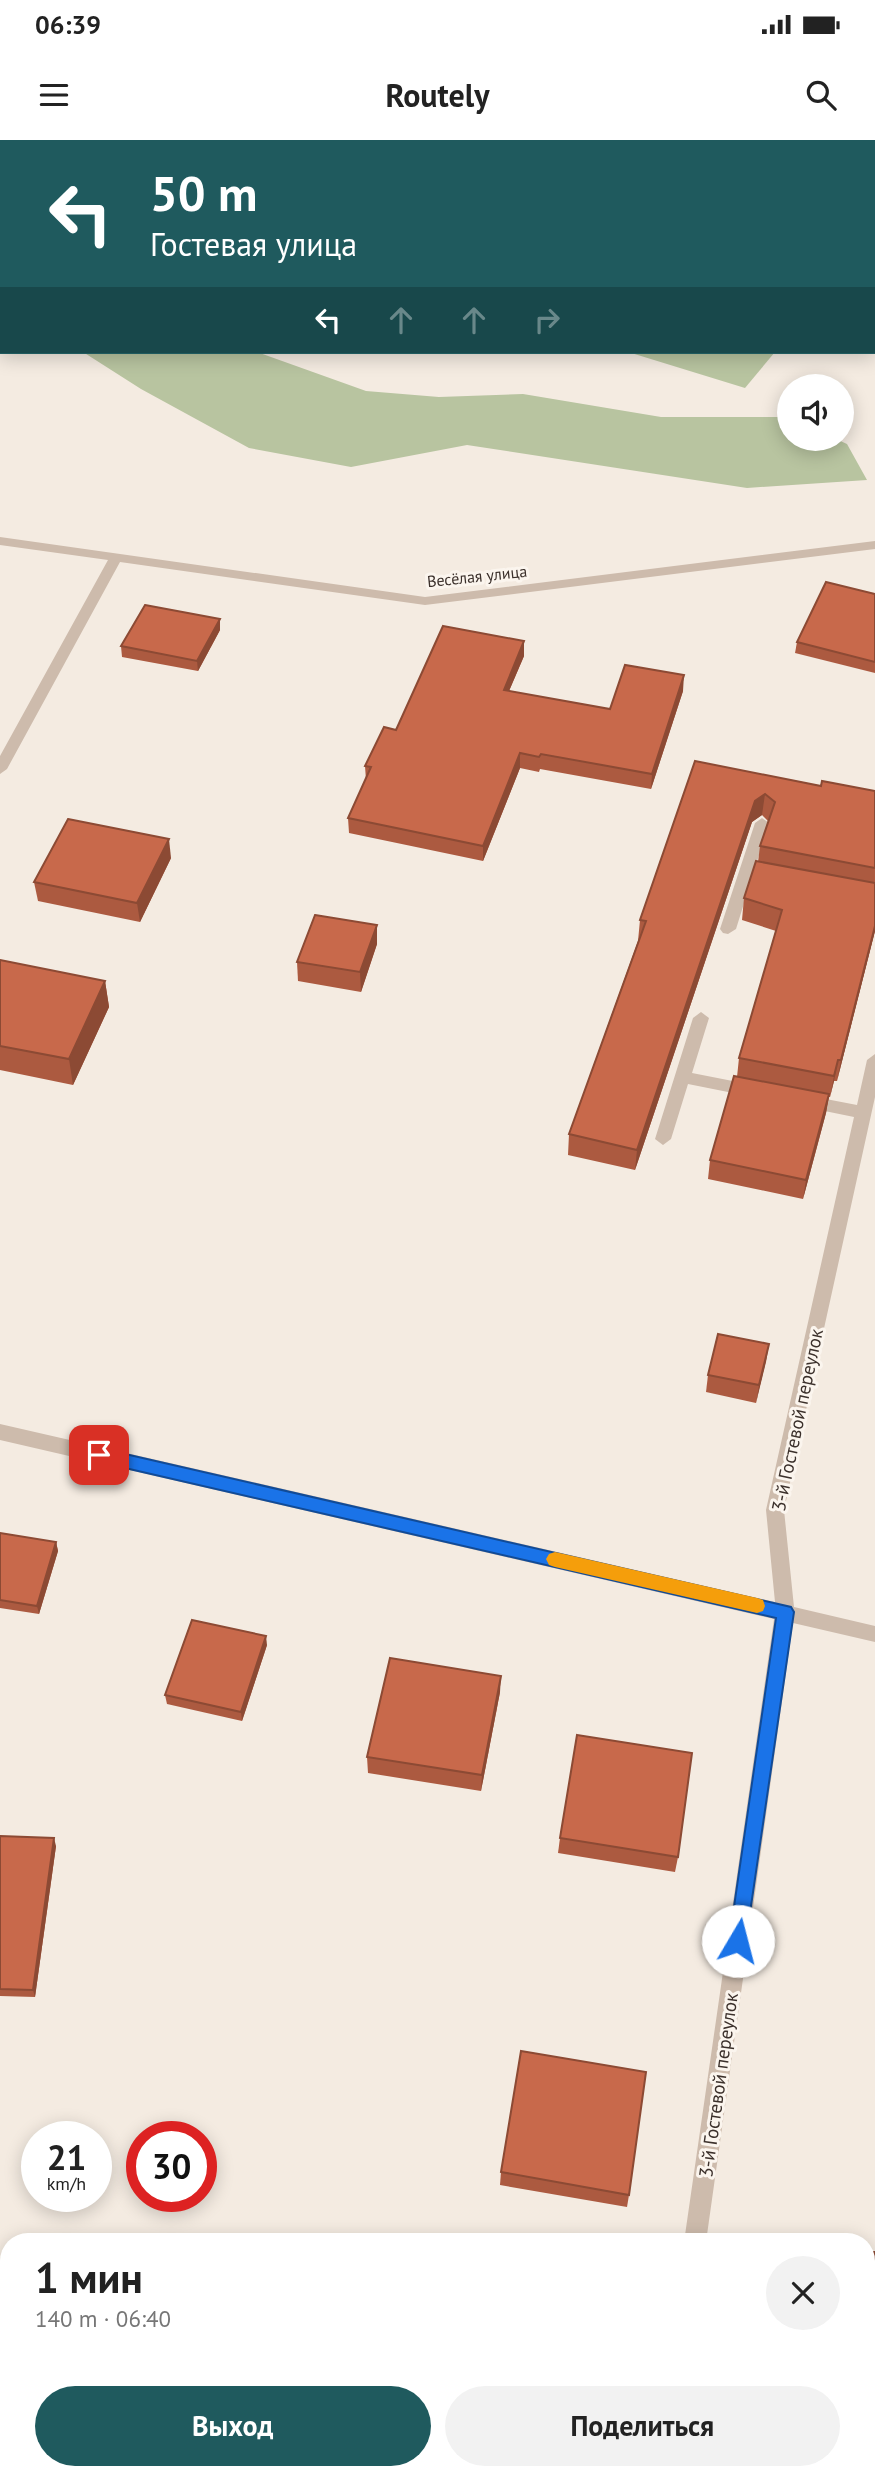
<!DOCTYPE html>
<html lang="ru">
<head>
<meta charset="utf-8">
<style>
	:root { --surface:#fff; --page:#f2f2f2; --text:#222; --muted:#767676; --accent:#1f5a5e }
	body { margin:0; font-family:"PT Sans",sans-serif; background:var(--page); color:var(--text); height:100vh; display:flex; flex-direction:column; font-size:26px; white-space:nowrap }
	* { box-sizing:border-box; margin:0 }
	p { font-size:23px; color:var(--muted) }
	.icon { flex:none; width:38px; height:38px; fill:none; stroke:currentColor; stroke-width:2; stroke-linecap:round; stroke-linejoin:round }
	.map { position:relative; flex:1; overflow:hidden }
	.side { position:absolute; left:0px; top:2093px; width:875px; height:247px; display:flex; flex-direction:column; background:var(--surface); border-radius:28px 28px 0 0; box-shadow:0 4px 18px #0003 }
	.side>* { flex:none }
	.guide { position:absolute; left:0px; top:0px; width:875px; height:214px; box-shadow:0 4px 18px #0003; background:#1f5a5e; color:#fff; overflow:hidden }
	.controls { position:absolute; left:777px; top:234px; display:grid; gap:14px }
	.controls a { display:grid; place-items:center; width:77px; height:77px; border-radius:50%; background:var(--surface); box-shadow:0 4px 18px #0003; font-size:35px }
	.speed { position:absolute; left:21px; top:1981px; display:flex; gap:14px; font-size:35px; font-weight:700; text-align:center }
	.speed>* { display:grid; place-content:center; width:91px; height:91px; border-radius:50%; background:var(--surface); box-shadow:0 4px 18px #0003; line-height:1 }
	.speed small { font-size:18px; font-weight:400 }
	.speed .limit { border:10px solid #d22; background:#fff; color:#111 }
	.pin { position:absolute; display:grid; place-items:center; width:60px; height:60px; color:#fff; margin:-30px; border-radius:14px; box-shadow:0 4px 10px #0006 }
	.me { position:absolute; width:77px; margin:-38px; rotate:8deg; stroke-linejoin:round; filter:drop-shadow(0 0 5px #0008) }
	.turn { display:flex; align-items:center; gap:24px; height:147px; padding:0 35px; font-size:32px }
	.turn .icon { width:91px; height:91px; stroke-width:2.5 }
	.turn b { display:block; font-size:49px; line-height:60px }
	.lanes { display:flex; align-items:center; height:66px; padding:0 35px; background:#0003; justify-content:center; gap:35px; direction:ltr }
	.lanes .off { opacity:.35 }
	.round { display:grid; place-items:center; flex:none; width:74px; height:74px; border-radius:37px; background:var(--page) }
	.summary { display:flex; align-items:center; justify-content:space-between; height:119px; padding:0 35px }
	h1 { font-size:42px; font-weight:700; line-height:52px }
	.button { display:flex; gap:14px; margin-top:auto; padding:14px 35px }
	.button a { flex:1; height:80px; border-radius:42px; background:var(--accent); color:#fff; font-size:28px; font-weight:700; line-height:80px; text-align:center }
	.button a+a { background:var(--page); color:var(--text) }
	.status { display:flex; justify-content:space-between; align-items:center; height:49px; padding:0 35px; background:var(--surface); direction:ltr }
	.status svg { height:19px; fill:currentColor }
	header { display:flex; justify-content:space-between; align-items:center; height:91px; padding:0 35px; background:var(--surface); font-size:32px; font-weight:700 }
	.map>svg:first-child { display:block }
	.green { fill:#b8c4a0 }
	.water { fill:#7fb0b2 }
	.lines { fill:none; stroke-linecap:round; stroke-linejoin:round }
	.minor { fill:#cdbbac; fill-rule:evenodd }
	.wall { fill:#ac5a40 }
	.shaded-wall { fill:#8c4a34 }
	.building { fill:#c8694b; stroke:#8c4a34; stroke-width:2 }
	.route { fill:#1a73e8; stroke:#114b97; stroke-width:2 }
	.slow { fill:#f59e0b }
	.labels { text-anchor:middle; stroke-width:6; stroke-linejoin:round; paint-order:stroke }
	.far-street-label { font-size:16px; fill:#3b302b; stroke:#fbf5ee }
	.street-label { font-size:19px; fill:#3b302b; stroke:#fbf5ee }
</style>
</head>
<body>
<div class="status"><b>06:39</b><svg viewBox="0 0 49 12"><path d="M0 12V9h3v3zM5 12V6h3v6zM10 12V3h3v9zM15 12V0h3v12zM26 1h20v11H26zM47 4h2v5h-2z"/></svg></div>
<header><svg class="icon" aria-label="menu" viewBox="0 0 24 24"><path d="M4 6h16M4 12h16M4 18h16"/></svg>Routely<svg class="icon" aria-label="search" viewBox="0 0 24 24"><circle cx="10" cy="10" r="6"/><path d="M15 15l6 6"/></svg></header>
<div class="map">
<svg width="875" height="2339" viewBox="0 0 875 2339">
	<rect width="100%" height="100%" fill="#f4ebe1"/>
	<g class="green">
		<polygon points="83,212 257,212 366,251 439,257 523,254 661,277 783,277 789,280 789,299 836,299 847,304 867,340 747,348 467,305 351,327 249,308 141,249"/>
		<polygon points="628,212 775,212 745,248"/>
	</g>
	<polygon class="water" points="496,0 875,0 875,111 873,2"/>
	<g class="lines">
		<g class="minor">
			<polygon points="261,0 278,0 280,2 263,2"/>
			<polygon points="873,164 875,165 875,173 873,172"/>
			<polygon points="0,397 425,457 875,401 875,409 425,465 120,422 7,629 0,634 0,616 108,420 0,405"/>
			<polygon points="762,678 769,683 754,731 780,736 783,740 775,745 751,741 736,789 728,794 723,793 720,789 755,683"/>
			<polygon points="701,872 709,878 692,933 753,945 761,951 753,957 688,944 671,999 663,1005 655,999 693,878"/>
			<polygon points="875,914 875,957 784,1370 794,1467 875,1486 875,1502 793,1483 706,2102 684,2102 774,1479 0,1300 0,1284 775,1462 766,1370 854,977 805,967 797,961 805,955 857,965 867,920"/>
			<rect x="664" y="2331" width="24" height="8"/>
		</g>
	</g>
	<g class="wall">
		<polygon points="7,0 250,0 250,2 12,2"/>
		<polygon points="875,454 875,533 795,513 797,502"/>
		<polygon points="220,490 198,531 122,517 121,506"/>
		<polygon points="524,501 524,516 509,551 610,569 683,551 651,649 540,629 539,632 520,628 483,721 349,693 348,678 366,640 365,626 396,590"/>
		<polygon points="695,621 821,646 875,651 875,791 837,941 834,941 830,957 829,957 826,973 803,1059 708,1039 710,1020 737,937 739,918 776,791 742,780 744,758 758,722 760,706 768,681 762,675 752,682 635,1030 568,1015 569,994 638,801 640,780"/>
		<polygon points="171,718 140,782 38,761 34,742"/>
		<polygon points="377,804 361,852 298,841 297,822"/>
		<polygon points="0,820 105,841 109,867 73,945 0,930"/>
		<polygon points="769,1204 756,1263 706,1252 708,1235"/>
		<polygon points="0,1393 56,1402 58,1411 39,1474 0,1468"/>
		<polygon points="267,1505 242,1581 167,1564 165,1555"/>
		<polygon points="500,1552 481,1651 368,1633 367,1617"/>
		<polygon points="0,1696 56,1706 35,1857 0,1856"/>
		<polygon points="560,1698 678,1717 675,1732 558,1713"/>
		<polygon points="501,2032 629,2055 627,2067 500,2045"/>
		<polygon points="866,2112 875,2112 875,2264 866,2263"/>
	</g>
	<g class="shaded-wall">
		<polygon points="239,0 250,0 250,2 238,2"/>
		<polygon points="220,479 220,490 198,531 197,521"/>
		<polygon points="524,501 524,516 503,565 504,550"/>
		<polygon points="684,535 683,551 651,649 652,634"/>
		<polygon points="520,613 520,628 483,721 483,706"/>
		<polygon points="765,654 762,675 752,682 635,1030 637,1010 755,661"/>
		<polygon points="169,699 171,718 140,782 137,763"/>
		<polygon points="377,785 377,804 361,852 360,832"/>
		<polygon points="875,786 875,791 837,941 841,920"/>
		<polygon points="105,841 109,867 73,945 69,919"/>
		<polygon points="838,920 834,941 830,957 834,936"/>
		<polygon points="829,954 826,973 803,1059 806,1040"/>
		<polygon points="769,1204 766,1222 756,1263 759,1245"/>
		<polygon points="56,1402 58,1411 39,1474 37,1466"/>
		<polygon points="266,1496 267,1505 242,1581 241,1572"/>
		<polygon points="501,1536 500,1552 481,1651 482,1635"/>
		<polygon points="54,1698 56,1706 35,1857 33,1850"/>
	</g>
	<g class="building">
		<polygon points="75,0 239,0 238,2 81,2"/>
		<polygon points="826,442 875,454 875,522 797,502"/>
		<polygon points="145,465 220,479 197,521 121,506"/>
		<polygon points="443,486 524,501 504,550 610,569 625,525 684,535 652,634 541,614 539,617 520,613 483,706 348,678 371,627 365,626 384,587 396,590"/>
		<polygon points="695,621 821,646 822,641 875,651 875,728 760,706 775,662 765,654 755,661 637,1010 569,994 646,781 640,780"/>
		<polygon points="68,679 169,699 137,763 34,742"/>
		<polygon points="756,721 875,743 875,786 841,920 838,920 834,936 739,918 782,770 744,758"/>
		<polygon points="315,775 377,785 360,832 297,822"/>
		<polygon points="0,820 105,841 69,919 0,906"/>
		<polygon points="734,936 829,954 806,1040 710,1020"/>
		<polygon points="718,1194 769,1204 759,1245 708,1235"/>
		<polygon points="0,1393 56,1402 37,1466 0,1460"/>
		<polygon points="192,1480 266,1496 241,1572 165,1555"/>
		<polygon points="390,1518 501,1536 482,1635 367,1617"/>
		<polygon points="577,1595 692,1613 678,1717 560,1698"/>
		<polygon points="0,1696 54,1698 33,1850 0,1849"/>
		<polygon points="521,1911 646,1932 629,2055 501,2032"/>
		<rect x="866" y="2112" width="9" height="137"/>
	</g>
	<polygon class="route" points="99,1308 791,1467 794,1472 745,1807 738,1810 731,1807 729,1801 776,1478 99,1322 93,1319 90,1315 93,1310"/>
	<polygon class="slow" points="555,1412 757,1458 763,1460 765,1466 763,1471 757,1473 555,1427 549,1425 546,1419 549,1414"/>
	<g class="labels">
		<g class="far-street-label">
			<text transform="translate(477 436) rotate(-6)" y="6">Весёлая улица</text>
		</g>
		<g class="street-label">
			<text transform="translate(797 1280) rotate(-78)" y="7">3-й Гостевой переулок</text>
			<text transform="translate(718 1945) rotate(-82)" y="7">3-й Гостевой переулок</text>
		</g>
	</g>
</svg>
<div class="controls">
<a><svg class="icon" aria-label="sound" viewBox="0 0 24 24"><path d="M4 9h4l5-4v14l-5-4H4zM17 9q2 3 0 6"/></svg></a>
</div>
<div class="speed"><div>21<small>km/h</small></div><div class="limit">30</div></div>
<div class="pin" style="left:99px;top:1315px;background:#d93025"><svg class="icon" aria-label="arrive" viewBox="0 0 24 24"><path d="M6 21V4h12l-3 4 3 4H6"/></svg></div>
<svg class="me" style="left:738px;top:1801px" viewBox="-20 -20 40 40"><circle r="19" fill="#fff"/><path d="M0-13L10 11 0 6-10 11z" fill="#1a73e8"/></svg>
<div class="guide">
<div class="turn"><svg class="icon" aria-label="left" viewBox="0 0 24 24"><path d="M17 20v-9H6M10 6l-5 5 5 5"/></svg><div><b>50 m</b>Гостевая улица</div></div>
<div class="lanes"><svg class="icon" aria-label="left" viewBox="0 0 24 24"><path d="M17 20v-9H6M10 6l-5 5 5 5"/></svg><svg class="icon off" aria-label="ahead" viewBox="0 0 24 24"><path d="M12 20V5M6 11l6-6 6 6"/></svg><svg class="icon off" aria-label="ahead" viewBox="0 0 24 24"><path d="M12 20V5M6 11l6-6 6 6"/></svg><svg class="icon off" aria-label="right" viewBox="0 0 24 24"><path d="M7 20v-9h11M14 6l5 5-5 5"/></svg></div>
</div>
<section class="side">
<div class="summary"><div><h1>1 мин</h1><p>140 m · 06:40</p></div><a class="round"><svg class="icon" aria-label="close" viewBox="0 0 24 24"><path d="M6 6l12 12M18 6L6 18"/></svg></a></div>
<div class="button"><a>Выход</a><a>Поделиться</a></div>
</section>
</div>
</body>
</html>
